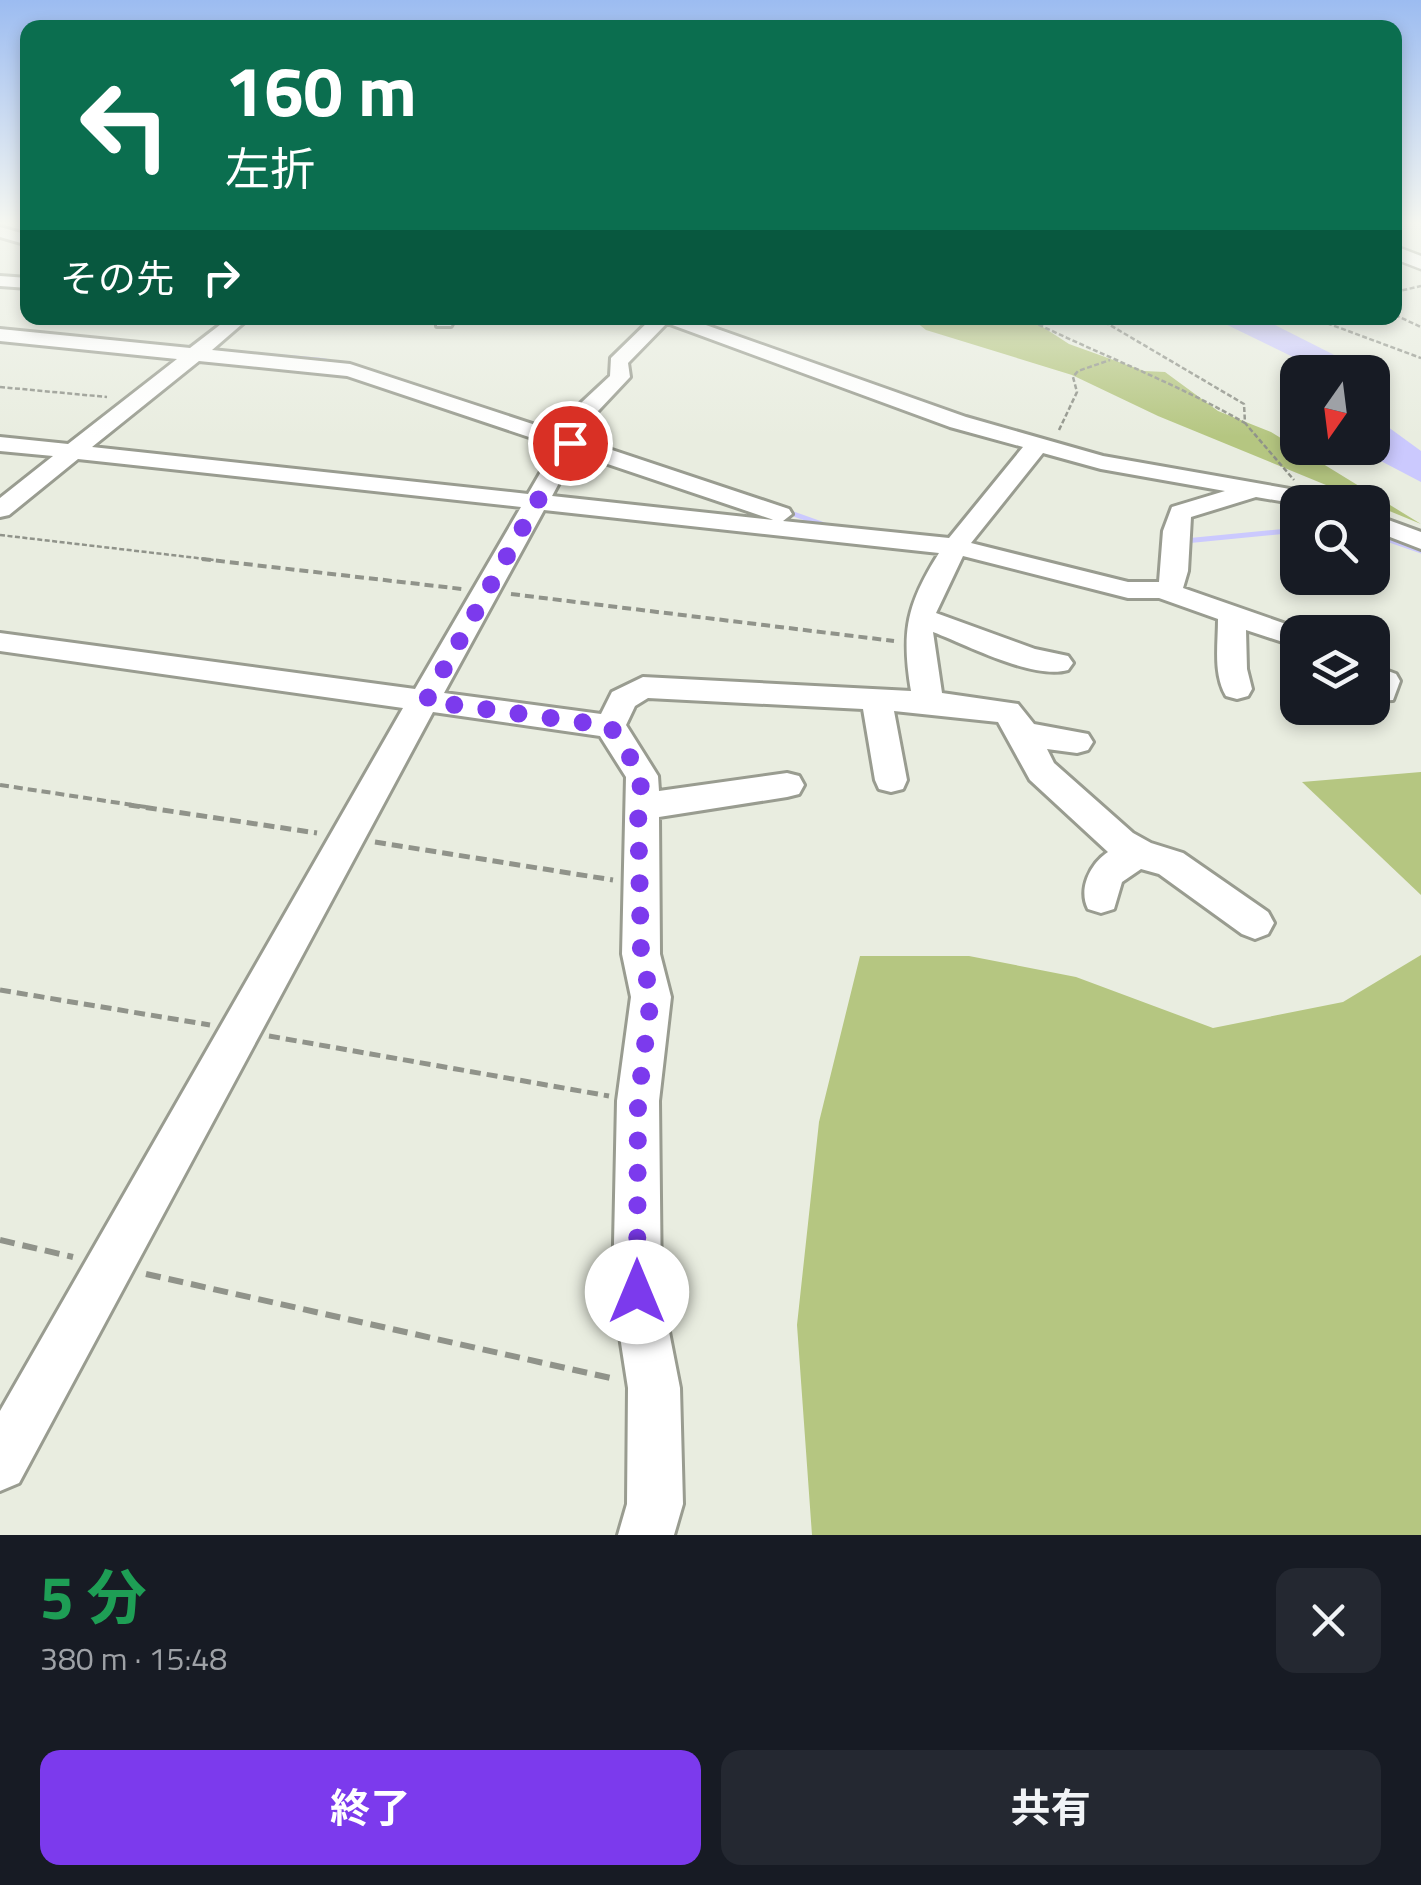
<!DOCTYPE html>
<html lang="ja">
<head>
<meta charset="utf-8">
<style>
	:root { --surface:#171b24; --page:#242831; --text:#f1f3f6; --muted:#9ea1a6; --accent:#7c3aed }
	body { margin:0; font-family:"Titillium Web","Noto Sans JP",sans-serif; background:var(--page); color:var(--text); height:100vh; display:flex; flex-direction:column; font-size:38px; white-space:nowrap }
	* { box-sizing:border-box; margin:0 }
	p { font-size:32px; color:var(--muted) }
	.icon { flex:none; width:55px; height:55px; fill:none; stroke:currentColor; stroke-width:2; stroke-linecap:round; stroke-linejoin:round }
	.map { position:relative; height:1535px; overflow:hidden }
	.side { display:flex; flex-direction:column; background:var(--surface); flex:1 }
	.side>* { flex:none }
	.banner { position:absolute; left:20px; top:20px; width:1382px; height:305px; border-radius:20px; box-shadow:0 5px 15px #0003; background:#0b6e4f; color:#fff; overflow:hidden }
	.needle { width:65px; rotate:194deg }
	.tools { position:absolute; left:1280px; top:355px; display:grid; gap:20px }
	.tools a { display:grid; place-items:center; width:110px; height:110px; border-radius:20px; background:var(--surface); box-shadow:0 5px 15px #0003; font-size:50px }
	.pin { position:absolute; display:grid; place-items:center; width:85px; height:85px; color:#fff; margin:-42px; border:5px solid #fff; border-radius:50%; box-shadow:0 2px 10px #0007 }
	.me { position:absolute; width:110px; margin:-55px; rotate:0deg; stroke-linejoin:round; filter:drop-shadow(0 0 8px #0008) }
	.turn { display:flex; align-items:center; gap:35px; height:210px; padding:0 40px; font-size:45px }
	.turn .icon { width:130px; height:130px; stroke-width:2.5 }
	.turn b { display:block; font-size:70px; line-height:85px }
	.then { display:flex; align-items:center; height:95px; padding:0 40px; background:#0003; gap:20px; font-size:38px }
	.round { display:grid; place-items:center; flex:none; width:105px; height:105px; border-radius:20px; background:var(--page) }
	.head { display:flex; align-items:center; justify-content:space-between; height:170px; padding:0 40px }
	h1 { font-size:60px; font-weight:700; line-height:75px; color:#1e9e55 }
	.primary-button { display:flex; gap:20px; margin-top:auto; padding:20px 40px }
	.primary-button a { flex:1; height:115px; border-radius:20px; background:var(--accent); color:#fff; font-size:40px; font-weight:700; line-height:115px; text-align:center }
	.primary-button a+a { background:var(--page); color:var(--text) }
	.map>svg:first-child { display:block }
	.green { fill:#b5c681 }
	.water { fill:#cbc9fe }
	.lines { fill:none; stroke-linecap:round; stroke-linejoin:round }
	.stream-far1 { stroke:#cbc9fe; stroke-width:4 }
	.stream { stroke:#cbc9fe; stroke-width:5 }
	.minor-casing { stroke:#999c90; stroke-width:6 }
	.major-casing { stroke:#999c90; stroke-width:5 }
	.path-far3 { stroke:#90938a; stroke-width:2.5; stroke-dasharray:5 2.5; stroke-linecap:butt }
	.path-far2 { stroke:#90938a; stroke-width:4; stroke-dasharray:9 5; stroke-linecap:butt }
	.path-far1 { stroke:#90938a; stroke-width:5; stroke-dasharray:11 6; stroke-linecap:butt }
	.path { stroke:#90938a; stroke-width:6; stroke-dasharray:15 8; stroke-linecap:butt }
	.minor { fill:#fff; fill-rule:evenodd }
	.major { fill:#fff; fill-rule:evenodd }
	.route { stroke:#7c3aed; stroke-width:18; stroke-dasharray:0 32.4 }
</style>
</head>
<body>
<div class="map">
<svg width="1421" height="1535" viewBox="0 0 1421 1535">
	<rect width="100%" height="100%" fill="#e9ede0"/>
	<g class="green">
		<polygon points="911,318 1029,318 1069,344 1144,371 1165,372 1218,411 1271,432 1421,524 1158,416 1072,375 926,330"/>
		<polygon points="1421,772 1421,895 1302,782"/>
		<polygon points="1421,955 1421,1535 812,1535 797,1325 819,1122 860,956 969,956 1076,977 1213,1028 1343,1002"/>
	</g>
	<g class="water">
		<polygon points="1213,318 1261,318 1368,372 1315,372 1291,356"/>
		<polygon points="1373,416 1421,451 1421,482 1356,448 1372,448 1373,431 1378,430 1373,426"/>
	</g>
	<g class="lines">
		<polyline class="stream-far1" points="209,350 323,360 367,371"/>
		<g class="stream">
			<polyline points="357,368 379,374"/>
			<polyline points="788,512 833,528"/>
			<polyline points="1372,534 1421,551"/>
			<polyline points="1185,541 1298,530"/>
		</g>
		<g class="minor-casing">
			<g id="minor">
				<polygon points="0,227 28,235 28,245 0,237"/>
				<polygon points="0,276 28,278 28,288 0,286"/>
				<path d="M229,318H249L212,350L350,364L563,434L581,403L610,376L611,358L652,318H686L966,417L1103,456L1324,495L1336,502L1298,504L1256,497L1191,517L1188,571L1183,588L1309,632H1298V647L1246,630L1247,669L1252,689L1248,696L1237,699L1226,696C1213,674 1218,645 1218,619L1159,598H1128L963,556L936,613L1035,649L1068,656L1073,663L1068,670C1033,680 967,645 933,632L942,693L1018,704L1034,724L1088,734L1093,742L1088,750L1077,753L1047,749L1054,763L1133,833L1151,843L1183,853L1268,912L1274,923L1268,934L1255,939L1242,934L1159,874L1141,869L1122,882L1114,909L1101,913L1088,909C1078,889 1090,864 1108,852L1030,780L998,722L894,711L907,780L903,789L891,792L879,789L875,780L863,709L648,698L635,706L626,725L658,776L659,791L787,773L799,776L804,785L799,794L787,797L659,817L660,954L671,997L659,1101L661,1291L680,1388L683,1504L674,1535H618L627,1504L628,1388L613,1291L617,1101L631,997L622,954L626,777L600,736L433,712L19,1483L0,1491V1411L403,708L0,651V633L415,689L521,507L78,459L9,515L0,517V498L53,456L0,451V437L68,444L177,359L0,341V329L190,348ZM667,323L950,427L1023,447L949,538L783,521L792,514L789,509L582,440L598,411L630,377L628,363ZM199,361L347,376L556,446L528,494L92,447ZM575,453L771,519L773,520L552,496ZM1043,453L1101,469L1225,491L1172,507L1163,531L1159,582H1128L971,543ZM544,510L939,553C907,604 901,631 911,691L643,677L612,692L601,714L444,693Z"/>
				<polygon points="437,318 455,318 451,326 437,326"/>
				<polygon points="1372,514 1421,532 1421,549 1372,530"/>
				<polygon points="1372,665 1396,674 1400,681 1393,700 1372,701"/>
			</g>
		</g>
		<g class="major-casing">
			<polygon id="major" points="1395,246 1421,256 1421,269 1395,259"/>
		</g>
		<g class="path-far3">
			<polyline points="1395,292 1421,286"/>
			<polyline points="1395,315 1421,327"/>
			<path d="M1025,318C1098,354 1174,382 1245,423"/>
			<polyline points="1098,318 1244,404 1245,423 1294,480"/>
			<polyline points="1313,318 1421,358"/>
			<polyline points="0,387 107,397"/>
			<polyline points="1059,430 1077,392 1073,377 1078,371 1110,360"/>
			<polyline points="0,535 223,561"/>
		</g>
		<g class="path-far2">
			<polyline points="202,559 462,589"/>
			<polyline points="511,594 894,641"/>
			<polyline points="0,785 146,807"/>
		</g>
		<g class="path-far1">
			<polyline points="129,805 317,833"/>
			<polyline points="375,842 613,880"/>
			<polyline points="0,990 210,1025"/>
			<polyline points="269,1036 609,1096"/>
		</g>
		<g class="path">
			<polyline points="0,1240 73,1257"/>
			<polyline points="146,1274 615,1379"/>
		</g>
		<use href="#minor" class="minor"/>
		<use href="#major" class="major"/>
	</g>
	<linearGradient id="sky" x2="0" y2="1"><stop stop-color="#9cbcf1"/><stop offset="0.51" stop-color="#f5f7f1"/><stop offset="1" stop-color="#f5f7f1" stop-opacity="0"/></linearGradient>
	<rect width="1421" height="437" fill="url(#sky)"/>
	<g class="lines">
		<polyline class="route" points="570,443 426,701 610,726 642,776 638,806 641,954 651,997 638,1101 637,1292"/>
	</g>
</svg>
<div class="tools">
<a><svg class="needle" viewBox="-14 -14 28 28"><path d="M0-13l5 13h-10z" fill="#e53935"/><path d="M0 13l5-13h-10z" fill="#9ea1a6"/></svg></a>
<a><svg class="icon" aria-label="search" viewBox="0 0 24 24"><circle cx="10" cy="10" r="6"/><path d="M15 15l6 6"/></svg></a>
<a><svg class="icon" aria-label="layers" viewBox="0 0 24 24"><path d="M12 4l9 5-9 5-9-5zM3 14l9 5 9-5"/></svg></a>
</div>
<div class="pin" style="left:570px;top:443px;background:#d93025"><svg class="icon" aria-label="arrive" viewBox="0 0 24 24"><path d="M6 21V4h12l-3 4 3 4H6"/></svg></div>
<svg class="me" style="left:637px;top:1292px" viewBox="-20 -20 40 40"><circle r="19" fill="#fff"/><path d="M0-13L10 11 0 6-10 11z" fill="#7c3aed"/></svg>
<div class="banner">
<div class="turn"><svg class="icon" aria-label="left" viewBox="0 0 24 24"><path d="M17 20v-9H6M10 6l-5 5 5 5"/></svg><div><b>160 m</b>左折</div></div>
<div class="then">その先<svg class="icon" aria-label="right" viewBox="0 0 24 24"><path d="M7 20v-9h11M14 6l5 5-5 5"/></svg></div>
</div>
</div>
<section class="side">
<div class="head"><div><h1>5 分</h1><p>380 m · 15:48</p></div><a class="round"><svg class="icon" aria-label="close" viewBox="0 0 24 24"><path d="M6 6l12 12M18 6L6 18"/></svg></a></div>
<div class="primary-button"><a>終了</a><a>共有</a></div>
</section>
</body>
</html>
